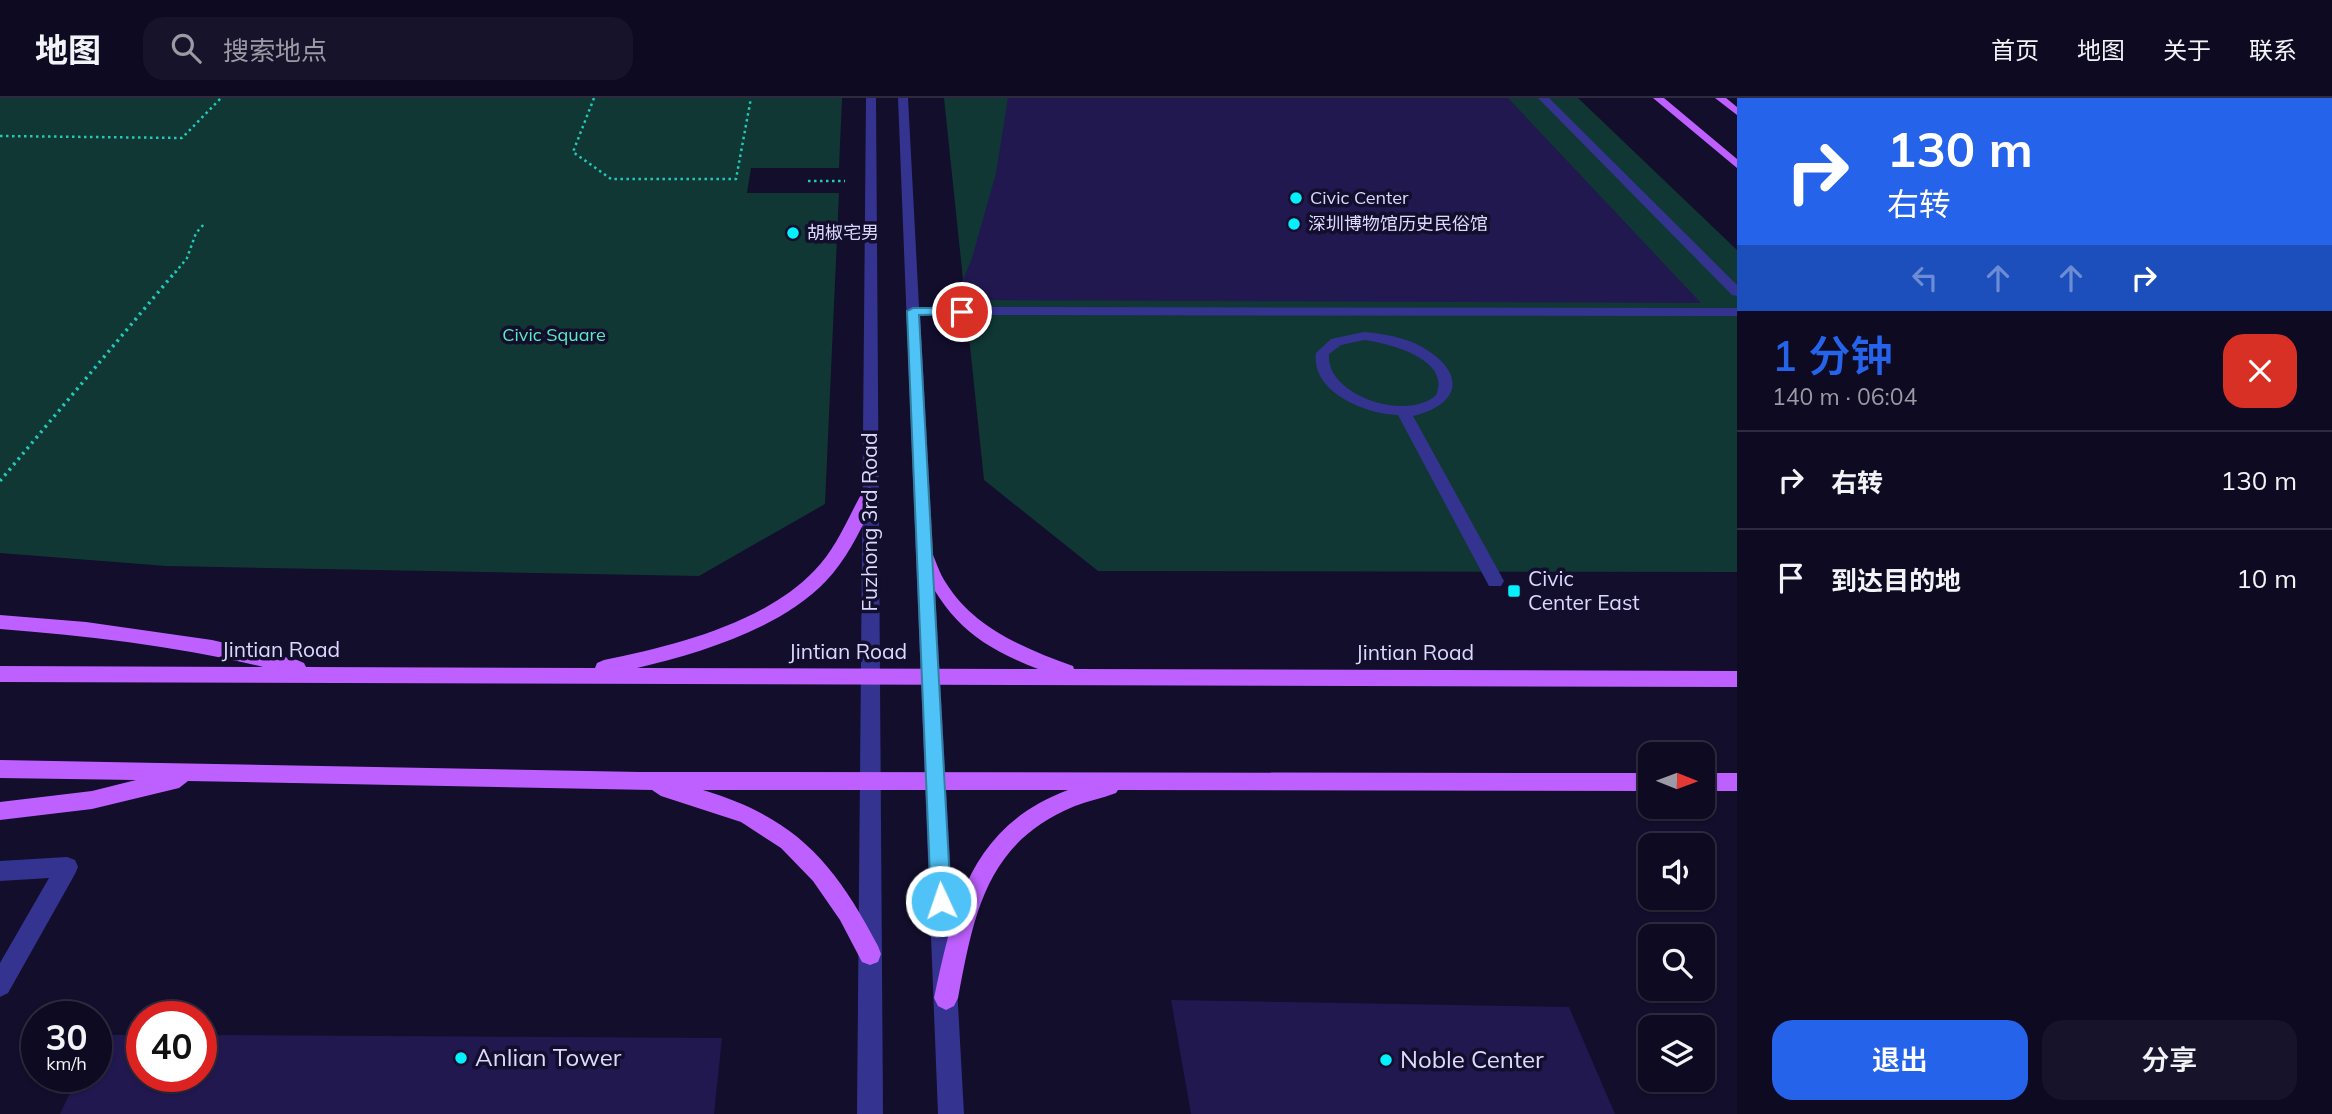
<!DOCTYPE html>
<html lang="zh">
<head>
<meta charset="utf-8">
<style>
	:root { --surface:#0e0a21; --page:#17132a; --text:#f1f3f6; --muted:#9b9aa5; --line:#2e2b3f; --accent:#2563eb }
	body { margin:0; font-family:Mulish,"Noto Sans SC",sans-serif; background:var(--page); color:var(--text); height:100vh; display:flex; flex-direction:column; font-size:26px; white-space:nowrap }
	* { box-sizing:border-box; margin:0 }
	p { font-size:23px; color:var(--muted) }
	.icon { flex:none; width:38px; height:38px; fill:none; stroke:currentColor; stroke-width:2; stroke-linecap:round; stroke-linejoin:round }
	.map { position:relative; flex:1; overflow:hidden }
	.details { display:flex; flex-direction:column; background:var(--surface); width:595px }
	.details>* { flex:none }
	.top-card { background:#2563eb; color:#fff; overflow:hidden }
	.needle { width:46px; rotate:91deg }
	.buttons { position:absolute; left:1638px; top:644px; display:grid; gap:14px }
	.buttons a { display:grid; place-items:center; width:77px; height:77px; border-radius:14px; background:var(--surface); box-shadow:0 2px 5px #0004,0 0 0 2px var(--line); font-size:35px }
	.speed { position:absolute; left:21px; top:903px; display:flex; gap:14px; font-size:35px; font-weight:700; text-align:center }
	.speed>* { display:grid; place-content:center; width:91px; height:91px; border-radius:50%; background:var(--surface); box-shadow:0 2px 5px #0004,0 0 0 2px var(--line); line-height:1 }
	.speed small { font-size:18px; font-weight:400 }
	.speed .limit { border:10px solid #d22; background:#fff; color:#111 }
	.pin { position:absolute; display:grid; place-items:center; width:60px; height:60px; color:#fff; margin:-30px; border:4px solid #fff; border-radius:50%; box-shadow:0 2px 7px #0007 }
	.me { position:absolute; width:77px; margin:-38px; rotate:357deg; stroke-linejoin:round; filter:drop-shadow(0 0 5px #0008) }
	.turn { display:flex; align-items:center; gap:24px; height:147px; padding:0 35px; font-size:32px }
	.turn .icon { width:91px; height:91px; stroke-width:2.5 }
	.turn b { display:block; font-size:49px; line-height:60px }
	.lanes { display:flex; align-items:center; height:66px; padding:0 35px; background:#0003; justify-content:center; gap:35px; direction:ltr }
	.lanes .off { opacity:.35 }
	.round { display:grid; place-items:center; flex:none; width:74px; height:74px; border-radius:21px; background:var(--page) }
	.summary { display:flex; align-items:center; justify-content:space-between; height:119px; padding:0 35px }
	h1 { font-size:42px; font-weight:600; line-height:52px; color:var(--accent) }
	.cta { display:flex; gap:14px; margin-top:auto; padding:14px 35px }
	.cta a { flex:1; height:80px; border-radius:21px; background:var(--accent); color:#fff; font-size:28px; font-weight:600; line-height:80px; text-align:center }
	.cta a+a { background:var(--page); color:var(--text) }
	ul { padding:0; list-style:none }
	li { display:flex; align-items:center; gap:21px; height:98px; padding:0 35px; border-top:2px solid var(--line) }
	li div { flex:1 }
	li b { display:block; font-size:26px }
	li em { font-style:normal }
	header { display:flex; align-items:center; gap:42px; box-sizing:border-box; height:98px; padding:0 35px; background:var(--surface); border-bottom:2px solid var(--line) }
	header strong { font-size:33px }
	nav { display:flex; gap:38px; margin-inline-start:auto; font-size:24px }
	.search { width:490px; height:63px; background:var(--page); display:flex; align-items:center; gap:18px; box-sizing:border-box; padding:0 24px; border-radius:21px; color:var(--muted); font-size:26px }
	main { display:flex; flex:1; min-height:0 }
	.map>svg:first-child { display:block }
	.green { fill:#103734 }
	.building { fill:#21184f }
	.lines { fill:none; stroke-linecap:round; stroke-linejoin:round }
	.path-far1 { stroke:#23c9b9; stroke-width:2.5; stroke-dasharray:2.5 3.5; stroke-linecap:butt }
	.path { stroke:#23c9b9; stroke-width:3.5; stroke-dasharray:2.5 4.5; stroke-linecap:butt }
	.minor { fill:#343490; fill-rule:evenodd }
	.major { fill:#bd60ff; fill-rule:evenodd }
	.route { fill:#4fc3f7; stroke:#337fa1; stroke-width:2 }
	.poi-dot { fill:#05f0ff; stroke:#120e2c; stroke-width:2.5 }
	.labels { text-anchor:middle; stroke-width:7; stroke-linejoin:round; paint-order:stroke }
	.far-poi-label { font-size:18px; fill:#dcd9ff; stroke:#120e2c; text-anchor:start }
	.far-park-label { font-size:18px; fill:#57edc2; stroke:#120e2c }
	.street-label { font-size:21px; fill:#dcd9ff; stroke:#120e2c }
	.poi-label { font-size:21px; fill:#dcd9ff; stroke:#120e2c; text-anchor:start }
	.near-poi-label { font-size:24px; fill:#dcd9ff; stroke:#120e2c; text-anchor:start }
</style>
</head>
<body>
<header>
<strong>地图</strong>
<div class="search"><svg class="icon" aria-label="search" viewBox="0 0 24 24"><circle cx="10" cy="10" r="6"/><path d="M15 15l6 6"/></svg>搜索地点</div>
<nav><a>首页</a><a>地图</a><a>关于</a><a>联系</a></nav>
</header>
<main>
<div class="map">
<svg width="1737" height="1016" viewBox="0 0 1737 1016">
	<rect width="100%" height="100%" fill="#120e2c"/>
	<g class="green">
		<polygon points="0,0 842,0 839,70 751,70 747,95 839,95 825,406 699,478 166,468 0,455"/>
		<polygon points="944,0 1578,0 1737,152 1737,474 1098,473 984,382"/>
	</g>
	<g class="building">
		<polygon points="1008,0 1508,0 1701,205 955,202 972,160 996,75"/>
		<polygon points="1171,902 1569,909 1615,1016 1191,1016"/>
		<polygon points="98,937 142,937 142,978 201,978 201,937 722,940 714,1016 60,1016 78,978 96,978"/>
	</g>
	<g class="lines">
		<g class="path-far1">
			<polyline points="594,0 573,54 611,81 736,81 751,0"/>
			<polyline points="0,38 182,40 221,0"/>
			<polyline points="808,83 845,83"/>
			<polyline points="175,175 187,160 196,135 204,126"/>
		</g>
		<polyline class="path" points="0,383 176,173"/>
		<g class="minor">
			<polygon points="866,0 876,0 883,1016 857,1016"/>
			<polygon points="898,0 908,0 919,209 1737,210 1737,218 920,217 964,1016 938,1016"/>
			<polygon points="1538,0 1549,0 1737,187 1737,198 1732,197"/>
			<path d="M1364,234C1384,236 1405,239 1422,249C1466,274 1462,306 1413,318L1504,483L1501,488H1489L1398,317C1365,316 1311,294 1316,255L1331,241ZM1364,242C1388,245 1452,261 1436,297C1408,324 1325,298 1329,256L1341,247Z"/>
			<polygon points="67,759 75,762 78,769 75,776 8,895 0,899 0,865 49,780 0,783 0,763"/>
		</g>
		<g class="major">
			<polygon points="1653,0 1664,0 1737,61 1737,70"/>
			<polygon points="1715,0 1726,0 1737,9 1737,17"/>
			<path d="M870,389L878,395C864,425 849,459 826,483C780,531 700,555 637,570L1038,571C973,546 943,519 916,455L924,449L930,451C936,462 939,475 946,485C974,530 1025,551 1073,568L1074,571L1737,573V589L0,584V568L263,569C177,548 89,538 0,531V517L86,524L212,542L297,562L304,565L306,569L595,570L597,565L604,562C673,548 763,526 814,473C837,450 848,419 864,391Z"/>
			<path d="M0,662L640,674L1650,675V693L1118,692L1116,695C1103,700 1088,703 1075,708C986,744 974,816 958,900L954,908L946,912L938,908L934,900C954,807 970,729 1068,692H703C796,720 834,764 878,848L881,856L878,864L870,867L862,864L840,822L813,783L781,750L741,724L661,698L652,692L188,683L179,690L92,711L0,722V704L92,693L136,682L0,680Z"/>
			<rect x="1703" y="675" width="34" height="18"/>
		</g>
	</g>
	<polygon class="route" points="962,210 966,211 966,216 919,217 951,803 948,810 941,813 934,810 931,803 907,213 913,210"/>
	<g class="poi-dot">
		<circle cx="1296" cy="100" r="7"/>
		<circle cx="1294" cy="126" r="7"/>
		<circle cx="793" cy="135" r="7"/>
		<rect x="1507" y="486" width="14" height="14" rx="3.5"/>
		<circle cx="461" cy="960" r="7"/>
		<circle cx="1386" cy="962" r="7"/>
	</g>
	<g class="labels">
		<g class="far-poi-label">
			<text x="1310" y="106">Civic Center</text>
			<text x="1308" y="132">深圳博物馆历史民俗馆</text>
			<text x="807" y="141">胡椒宅男</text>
		</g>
		<g class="far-park-label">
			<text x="554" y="243">Civic Square</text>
		</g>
		<g class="street-label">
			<text transform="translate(870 424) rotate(-90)" y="7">Fuzhong 3rd Road</text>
			<text x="281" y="559">Jintian Road</text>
			<text x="848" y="561">Jintian Road</text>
			<text x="1415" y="562">Jintian Road</text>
		</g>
		<g class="poi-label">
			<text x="1528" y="488">Civic<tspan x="1528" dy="24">Center East</tspan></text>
		</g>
		<g class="near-poi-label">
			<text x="475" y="968">Anlian Tower</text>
			<text x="1400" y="970">Noble Center</text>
		</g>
	</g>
</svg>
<div class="buttons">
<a><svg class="needle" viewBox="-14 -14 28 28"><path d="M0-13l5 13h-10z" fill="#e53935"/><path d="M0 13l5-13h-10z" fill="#9b9aa5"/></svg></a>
<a><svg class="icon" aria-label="sound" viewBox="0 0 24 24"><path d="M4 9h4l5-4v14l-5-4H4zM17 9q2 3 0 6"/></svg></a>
<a><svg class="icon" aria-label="search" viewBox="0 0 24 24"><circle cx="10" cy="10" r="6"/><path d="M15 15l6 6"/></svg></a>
<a><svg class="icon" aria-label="layers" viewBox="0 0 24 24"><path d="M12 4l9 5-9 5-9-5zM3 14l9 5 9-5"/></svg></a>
</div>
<div class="speed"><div>30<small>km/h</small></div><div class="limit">40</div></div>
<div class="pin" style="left:962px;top:214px;background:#d93025"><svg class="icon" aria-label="arrive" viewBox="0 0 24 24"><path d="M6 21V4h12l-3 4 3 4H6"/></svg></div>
<svg class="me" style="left:941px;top:803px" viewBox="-20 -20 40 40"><circle r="17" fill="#4fc3f7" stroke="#fff" stroke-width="3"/><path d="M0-11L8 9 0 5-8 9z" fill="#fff"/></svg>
</div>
<section class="details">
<div class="top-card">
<div class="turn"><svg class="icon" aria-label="right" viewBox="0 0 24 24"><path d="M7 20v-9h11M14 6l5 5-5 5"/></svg><div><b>130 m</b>右转</div></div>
<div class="lanes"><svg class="icon off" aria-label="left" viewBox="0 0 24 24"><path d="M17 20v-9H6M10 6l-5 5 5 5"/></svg><svg class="icon off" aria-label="ahead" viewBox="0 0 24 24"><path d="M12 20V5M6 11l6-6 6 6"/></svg><svg class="icon off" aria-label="ahead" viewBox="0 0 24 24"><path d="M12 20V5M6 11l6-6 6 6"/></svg><svg class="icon" aria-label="right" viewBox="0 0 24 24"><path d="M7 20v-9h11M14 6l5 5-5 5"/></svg></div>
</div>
<div class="summary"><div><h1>1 分钟</h1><p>140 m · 06:04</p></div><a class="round" style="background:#d93025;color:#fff"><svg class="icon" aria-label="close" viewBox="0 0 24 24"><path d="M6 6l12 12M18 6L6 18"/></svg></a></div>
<ul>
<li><svg class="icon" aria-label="right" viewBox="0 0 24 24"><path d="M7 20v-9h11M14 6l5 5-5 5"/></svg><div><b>右转</b></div><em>130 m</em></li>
<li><svg class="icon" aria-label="arrive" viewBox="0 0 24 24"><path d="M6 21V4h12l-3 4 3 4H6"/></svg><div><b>到达目的地</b></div><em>10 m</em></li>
</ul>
<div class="cta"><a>退出</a><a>分享</a></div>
</section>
</main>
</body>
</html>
